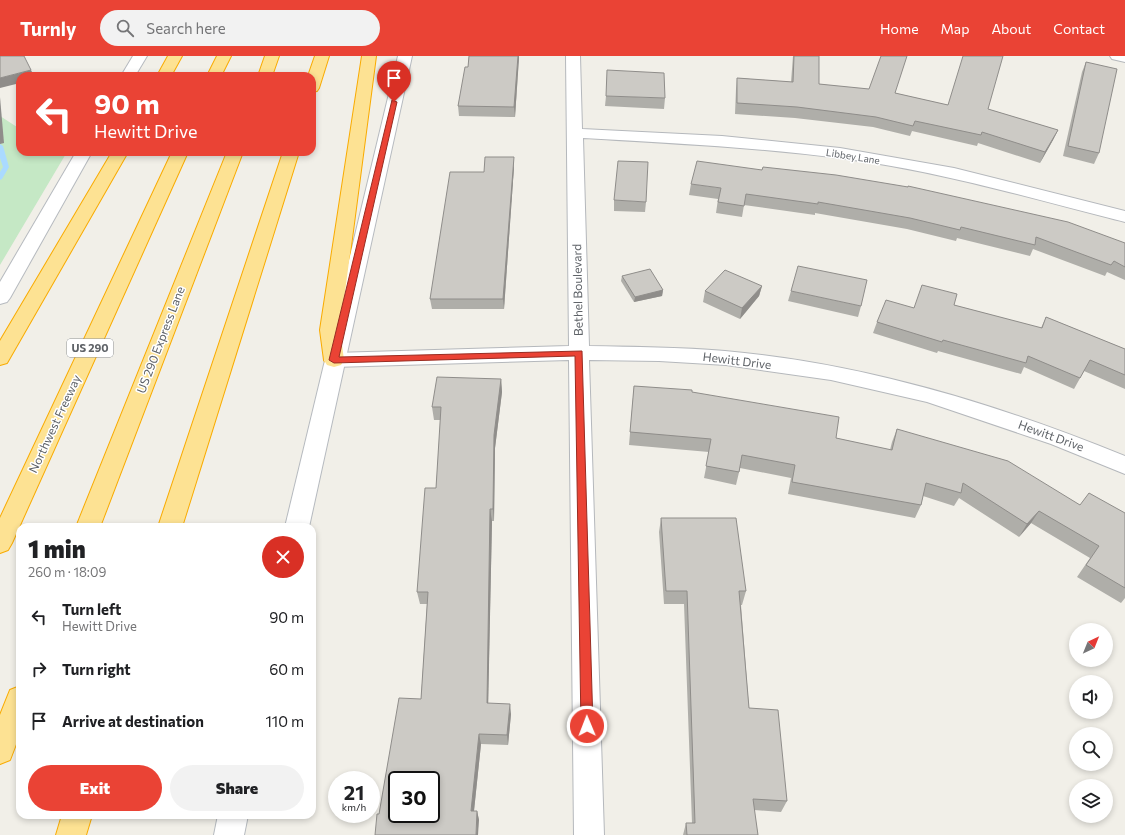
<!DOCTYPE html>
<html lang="en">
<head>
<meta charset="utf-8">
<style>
	:root { --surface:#fff; --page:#f2f2f2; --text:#202124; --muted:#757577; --accent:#ea4335 }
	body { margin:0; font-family:Commissioner,sans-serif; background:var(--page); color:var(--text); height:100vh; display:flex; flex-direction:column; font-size:15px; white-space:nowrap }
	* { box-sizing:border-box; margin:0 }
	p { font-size:13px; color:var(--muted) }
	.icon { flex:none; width:22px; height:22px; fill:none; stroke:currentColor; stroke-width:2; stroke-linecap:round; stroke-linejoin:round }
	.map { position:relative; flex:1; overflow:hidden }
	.drawer { position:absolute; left:16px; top:467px; width:300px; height:296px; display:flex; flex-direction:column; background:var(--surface); border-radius:12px; box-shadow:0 2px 6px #0003 }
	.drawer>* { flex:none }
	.banner { position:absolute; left:16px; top:16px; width:300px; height:84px; border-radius:12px; box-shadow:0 2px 6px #0003; background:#ea4335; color:#fff; overflow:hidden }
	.needle { width:26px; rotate:43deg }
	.fabs { position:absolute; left:1069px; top:567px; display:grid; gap:8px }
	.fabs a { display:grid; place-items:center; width:44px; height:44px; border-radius:50%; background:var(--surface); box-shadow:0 2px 6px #0003; font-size:20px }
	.speed { position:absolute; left:328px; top:715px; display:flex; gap:8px; font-size:20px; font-weight:700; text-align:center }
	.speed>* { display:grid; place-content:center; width:52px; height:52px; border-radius:50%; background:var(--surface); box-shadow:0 2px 6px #0003; line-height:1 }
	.speed small { font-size:10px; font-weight:400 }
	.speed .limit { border:2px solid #111; border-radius:6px; background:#fff; color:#111 }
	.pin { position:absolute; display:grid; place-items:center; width:34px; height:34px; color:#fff; margin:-41px -17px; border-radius:50% 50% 50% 0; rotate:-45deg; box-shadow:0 0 4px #0007 }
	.pin .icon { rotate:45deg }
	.me { position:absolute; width:44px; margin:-22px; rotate:359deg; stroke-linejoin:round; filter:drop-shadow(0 0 3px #0008) }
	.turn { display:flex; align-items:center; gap:14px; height:84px; padding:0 12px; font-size:18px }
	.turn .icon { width:52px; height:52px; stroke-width:2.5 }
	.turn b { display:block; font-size:28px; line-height:34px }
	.round { display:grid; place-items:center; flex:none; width:42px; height:42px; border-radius:21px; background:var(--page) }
	.summary { display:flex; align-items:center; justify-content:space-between; height:68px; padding:0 12px }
	h1 { font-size:24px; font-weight:800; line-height:30px }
	.primary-button { display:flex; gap:8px; margin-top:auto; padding:8px 12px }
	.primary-button a { flex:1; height:46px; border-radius:24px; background:var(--accent); color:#fff; font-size:16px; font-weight:800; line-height:46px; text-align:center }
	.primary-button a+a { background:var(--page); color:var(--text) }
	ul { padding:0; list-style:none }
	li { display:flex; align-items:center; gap:12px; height:52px; padding:0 12px }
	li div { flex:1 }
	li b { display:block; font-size:15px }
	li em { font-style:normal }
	header { display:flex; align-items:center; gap:24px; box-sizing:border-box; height:56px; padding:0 20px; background:var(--accent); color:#fff }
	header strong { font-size:19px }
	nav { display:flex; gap:22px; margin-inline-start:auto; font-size:14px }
	.search { width:280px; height:36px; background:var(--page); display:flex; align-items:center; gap:10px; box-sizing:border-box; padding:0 14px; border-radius:22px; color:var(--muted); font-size:15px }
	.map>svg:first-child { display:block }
	.green { fill:#c5e8c5 }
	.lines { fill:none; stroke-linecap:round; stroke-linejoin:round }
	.stream { fill:#aadaff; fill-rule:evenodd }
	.minor-casing { stroke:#b5b8bc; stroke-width:2 }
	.secondary-casing { stroke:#b6babf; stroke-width:2 }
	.motorway-casing { stroke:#f9ab00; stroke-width:2 }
	.minor { fill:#fff; fill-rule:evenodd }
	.secondary { fill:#fff; fill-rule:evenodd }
	.motorway { fill:#fde293; fill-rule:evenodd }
	.wall { fill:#afaea9 }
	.shaded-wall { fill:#8f8d8a }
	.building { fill:#cccac5; stroke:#8f8d8a; fill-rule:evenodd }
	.route { fill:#ea4335; stroke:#982c22 }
	.labels { text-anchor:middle; stroke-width:3; stroke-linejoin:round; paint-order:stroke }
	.far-street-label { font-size:10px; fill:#5f6368; stroke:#fff }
	.shield { fill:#fff; stroke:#8f9295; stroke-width:1 }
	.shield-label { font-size:11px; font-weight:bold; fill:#5f6368 }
	.street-label { font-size:12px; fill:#5f6368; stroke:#fff }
</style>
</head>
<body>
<header>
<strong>Turnly</strong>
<div class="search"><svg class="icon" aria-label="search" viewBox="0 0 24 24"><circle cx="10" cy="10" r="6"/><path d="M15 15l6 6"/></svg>Search here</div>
<nav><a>Home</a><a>Map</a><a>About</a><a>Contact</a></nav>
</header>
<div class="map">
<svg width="1125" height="779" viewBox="0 0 1125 779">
	<rect width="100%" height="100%" fill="#f1efe8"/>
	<polygon class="green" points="0,60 20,73 20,96 67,96 0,209"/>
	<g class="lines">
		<polygon class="stream" points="0,88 3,90 9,111 2,123 0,124 0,116 3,111 0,102"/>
		<g class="minor-casing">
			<g id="minor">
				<path d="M566,0H580L582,73L722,80L840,92L954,112L1125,155V166C1030,142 936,114 839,102C754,91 668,87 583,82L589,290C634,291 680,291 725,295C863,307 997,348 1125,400V418L1051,388L927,346L831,324L726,309L659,305L589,304L604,779H574L569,304L334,311L327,309L324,304L327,299L334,297L569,290Z"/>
				<polygon points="1110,0 1125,0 1125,6 1112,3"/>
			</g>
		</g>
		<g class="secondary-casing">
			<g id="secondary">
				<polygon points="133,0 147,0 135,20 121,20"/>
				<polygon points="398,0 412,0 309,471 285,471"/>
				<polygon points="76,96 92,96 10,242 7,246 0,248 0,226"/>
				<polygon points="218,759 248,759 244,779 214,779"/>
			</g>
		</g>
		<g class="motorway-casing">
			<g id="motorway">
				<polygon points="168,0 182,0 171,20 157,20"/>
				<polygon points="217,0 231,0 221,20 207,20"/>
				<polygon points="265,0 279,0 272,20 258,20"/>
				<polygon points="315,0 329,0 319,32 317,35 312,36 312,20 308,20"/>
				<polygon points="362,0 376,0 340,274 344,304 341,309 334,311 327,309 324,304 320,274"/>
				<polygon points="112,96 128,96 7,307 0,309 0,285"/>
				<polygon points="172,96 188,96 12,487 8,494 0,497 0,462"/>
				<polygon points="227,96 243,96 100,471 76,471"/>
				<polygon points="283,96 299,96 182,471 158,471"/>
				<polygon points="20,630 20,678 10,704 0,708 0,659 10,634"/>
				<polygon points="62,759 92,759 86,779 56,779"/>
			</g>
		</g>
		<use href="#minor" class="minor"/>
		<use href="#secondary" class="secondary"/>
		<use href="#motorway" class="motorway"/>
	</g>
	<g class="wall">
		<polygon points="469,0 519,0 515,61 459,60 458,50 468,11"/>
		<polygon points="793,0 819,0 819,28 895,37 947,49 988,53 1058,74 1053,84 1040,107 978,87 977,90 912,75 910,80 873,71 795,62 735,58 736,33 737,22 791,26"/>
		<polygon points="1086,6 1099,97 1094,108 1063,100 1082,16"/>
		<polygon points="606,40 665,42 664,53 605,50"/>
		<polygon points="514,111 504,253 432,253 430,243 484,116"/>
		<polygon points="691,128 1125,187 1125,224 1107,216 1105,220 1033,193 1030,200 957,182 956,185 907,173 815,157 815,159 744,149 742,161 716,157 718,143 689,139"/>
		<polygon points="614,144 646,146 645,156 614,155"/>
		<polygon points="622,220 663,234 662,240 634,246 621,225"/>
		<polygon points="762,230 759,240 740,263 703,246 705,235"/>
		<polygon points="791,235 861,250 858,261 788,245"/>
		<polygon points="954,249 1041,272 1046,261 1125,293 1125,333 1084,315 1074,333 1024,311 1021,318 938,295 937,297 873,277 877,266 913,252"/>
		<polygon points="501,323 502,336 495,392 494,465 492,465 488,647 511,658 508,689 481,688 474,755 477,755 479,764 379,758 421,643 427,548 420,548 417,536 436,432 441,364 434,364 432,351"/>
		<polygon points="634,330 692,336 836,382 890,394 892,386 897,373 1080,449 1125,457 1125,542 1121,547 1077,521 1090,502 1031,467 1019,481 959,442 954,450 923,440 921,449 915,462 788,438 791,422 740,412 736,429 704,422 709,396 629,389"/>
		<polygon points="661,462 746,535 742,549 741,549 749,652 787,745 781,756 754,754 758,779 683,779 686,767 692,767 684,548 664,548 659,476"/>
	</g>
	<g class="shaded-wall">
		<polygon points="518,0 519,0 519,2 515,61 514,51"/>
		<polygon points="31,14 34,20 20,20 20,27 0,32 0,22"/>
		<polygon points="0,41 4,87 0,88"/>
		<polygon points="1058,74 1053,84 1040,107 1045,96"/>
		<polygon points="514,101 514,111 504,253 503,243"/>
		<polygon points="762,230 759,240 740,263 742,252"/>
		<polygon points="663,234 662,240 634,246 635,241"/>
		<polygon points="501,323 502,336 495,392 494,465 493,453 494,379"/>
		<polygon points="490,453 492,465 488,657 487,647"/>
		<polygon points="1039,455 1031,467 1019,481 1027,468"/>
		<polygon points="510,648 511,658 508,689 507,679"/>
		<polygon points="479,678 481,688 473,764 471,755"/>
		<polygon points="477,755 479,764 478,779 476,779"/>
	</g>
	<g class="building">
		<polygon points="0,0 24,0 31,14 0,22"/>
		<polygon points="469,0 518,0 514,51 458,50 465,11 468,11"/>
		<polygon points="794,0 819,0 819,28 869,33 881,0 907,0 895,37 948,49 963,0 1003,0 988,53 1058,74 1045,96 982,76 981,79 915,65 913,70 876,61 797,51 737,47 737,22 793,26"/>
		<polygon points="1086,6 1117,13 1099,97 1068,90"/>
		<polygon points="607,14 664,17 665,42 606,40"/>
		<polygon points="485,101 514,101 503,243 430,243 450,116 484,116"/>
		<polygon points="618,105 648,106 646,146 614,144"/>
		<polygon points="697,105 762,114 763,111 836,119 908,131 908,130 1068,166 1125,187 1125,211 1114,205 1111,209 1036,181 1035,189 961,171 960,174 910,162 818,146 818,148 746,138 744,150 718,146 721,132 691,128"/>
		<polygon points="798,210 867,224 861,250 791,235"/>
		<polygon points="650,213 663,234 635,241 622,220"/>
		<polygon points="725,214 762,230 742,252 705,235"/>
		<polygon points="922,229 957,238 954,249 1042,272 1046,261 1125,293 1125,319 1090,304 1080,322 1028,300 1026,307 943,284 942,286 877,266 886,244 914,252"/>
		<path d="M437,321L501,323L494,379L493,453H490L487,647L510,648L507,679L479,678L471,755H477L476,779H375L377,758H379L399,642L421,643L428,536H417L425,432H436L441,351H432ZM397,724H431V758H397Z"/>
		<polygon points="634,330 692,334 692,336 839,361 836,382 892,394 897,373 1008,405 1080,449 1089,437 1125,457 1125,532 1086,509 1099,490 1039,455 1027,468 963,427 961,437 926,427 921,449 792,426 795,409 742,399 739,416 706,410 711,383 630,376"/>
		<polygon points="661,462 736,462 746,535 739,535 749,652 778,654 787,745 753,743 758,779 687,779 686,767 695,767 687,535 666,535"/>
	</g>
	<polygon class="route" points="392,44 397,46 339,301 582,295 593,670 591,674 587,675 583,674 581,670 575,300 334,307 329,304"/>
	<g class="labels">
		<g class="far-street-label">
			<text transform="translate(853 100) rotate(9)" y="4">Libbey Lane</text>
		</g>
		<rect class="shield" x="67" y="283" width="46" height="18" rx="3"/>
		<g class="shield-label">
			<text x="90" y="296">US 290</text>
		</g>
		<g class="street-label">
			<text transform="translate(578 234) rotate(-91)" y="4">Bethel Boulevard</text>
			<text transform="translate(161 284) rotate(-69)" y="4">US 290 Express Lane</text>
			<text transform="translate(737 305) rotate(7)" y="4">Hewitt Drive</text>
			<text transform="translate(55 368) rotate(-65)" y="4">Northwest Freeway</text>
			<text transform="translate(1051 380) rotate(20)" y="4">Hewitt Drive</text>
		</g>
	</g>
</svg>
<div class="fabs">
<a><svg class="needle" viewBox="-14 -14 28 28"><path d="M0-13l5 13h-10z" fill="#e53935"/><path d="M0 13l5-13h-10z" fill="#757577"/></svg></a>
<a><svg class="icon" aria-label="sound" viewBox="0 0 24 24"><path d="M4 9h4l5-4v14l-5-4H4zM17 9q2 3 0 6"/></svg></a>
<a><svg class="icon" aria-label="search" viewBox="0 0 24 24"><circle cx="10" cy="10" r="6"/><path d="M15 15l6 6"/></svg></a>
<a><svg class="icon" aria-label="layers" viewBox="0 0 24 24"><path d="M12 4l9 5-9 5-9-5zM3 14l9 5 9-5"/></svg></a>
</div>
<div class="speed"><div>21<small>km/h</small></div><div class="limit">30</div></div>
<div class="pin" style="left:394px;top:46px;background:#d93025"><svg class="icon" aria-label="arrive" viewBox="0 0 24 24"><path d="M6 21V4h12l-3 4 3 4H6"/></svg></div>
<svg class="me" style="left:587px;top:670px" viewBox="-20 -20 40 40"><circle r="17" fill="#ea4335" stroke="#fff" stroke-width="3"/><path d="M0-11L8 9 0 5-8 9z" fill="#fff"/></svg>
<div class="banner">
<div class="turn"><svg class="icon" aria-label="left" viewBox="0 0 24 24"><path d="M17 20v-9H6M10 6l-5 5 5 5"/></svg><div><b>90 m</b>Hewitt Drive</div></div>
</div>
<section class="drawer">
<div class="summary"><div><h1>1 min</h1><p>260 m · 18:09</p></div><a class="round" style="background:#d93025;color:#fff"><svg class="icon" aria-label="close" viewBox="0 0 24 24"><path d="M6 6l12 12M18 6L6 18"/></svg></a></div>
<ul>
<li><svg class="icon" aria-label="left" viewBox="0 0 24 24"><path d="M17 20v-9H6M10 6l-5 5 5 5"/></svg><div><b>Turn left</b><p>Hewitt Drive</p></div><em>90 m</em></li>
<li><svg class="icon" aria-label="right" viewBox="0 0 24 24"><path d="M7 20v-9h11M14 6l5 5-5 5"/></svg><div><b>Turn right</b></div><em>60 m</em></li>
<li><svg class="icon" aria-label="arrive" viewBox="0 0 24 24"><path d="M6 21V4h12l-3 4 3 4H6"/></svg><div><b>Arrive at destination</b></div><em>110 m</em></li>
</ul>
<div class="primary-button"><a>Exit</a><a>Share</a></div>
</section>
</div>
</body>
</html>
